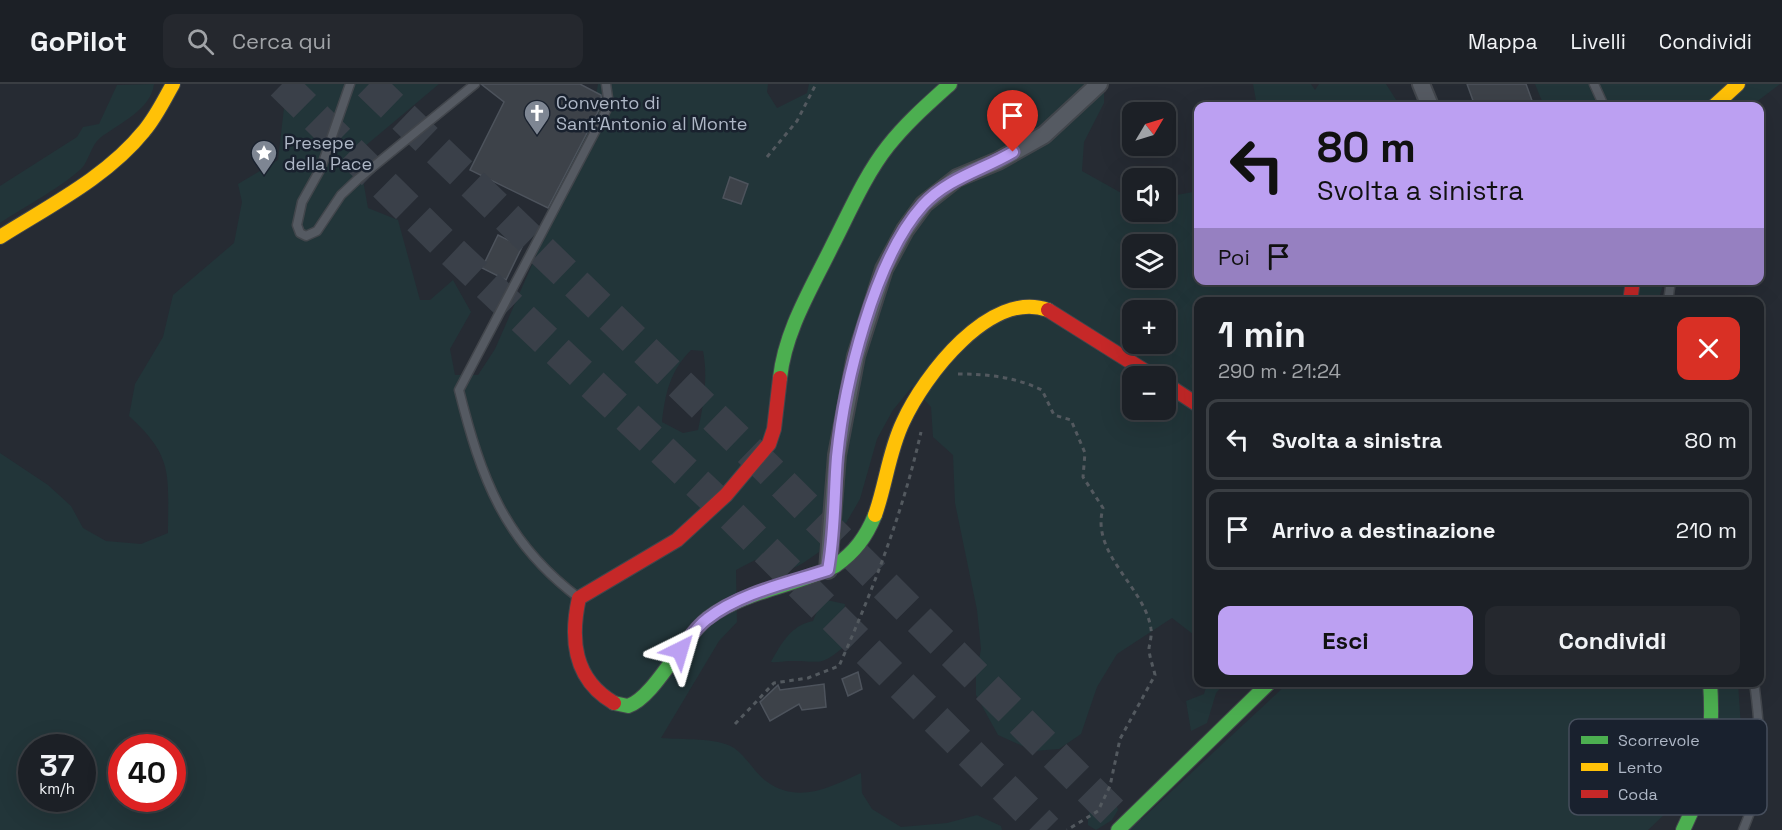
<!DOCTYPE html>
<html lang="it">
<head>
<meta charset="utf-8">
<style>
	:root { --surface:#1c2026; --page:#25282e; --text:#f1f3f6; --muted:#a0a3a7; --line:#3a3e43; --accent:#bca0f2 }
	body { margin:0; font-family:"Space Grotesk",sans-serif; background:var(--page); color:var(--text); height:100vh; display:flex; flex-direction:column; font-size:22px; white-space:nowrap }
	* { box-sizing:border-box; margin:0 }
	p { font-size:20px; color:var(--muted) }
	.icon { flex:none; width:33px; height:33px; fill:none; stroke:currentColor; stroke-width:2; stroke-linecap:round; stroke-linejoin:round }
	.map { position:relative; flex:1; overflow:hidden }
	.drawer { position:absolute; left:1194px; top:213px; width:570px; height:390px; display:flex; flex-direction:column; background:var(--surface); border-radius:12px; box-shadow:0 6px 24px #0002,0 0 0 2px var(--line) }
	.drawer>* { flex:none }
	.guide { position:absolute; left:1194px; top:18px; width:570px; height:183px; border-radius:12px; box-shadow:0 6px 24px #0002,0 0 0 2px var(--line); background:#bca0f2; color:#111; overflow:hidden }
	.needle { width:39px; rotate:52deg }
	.buttons { position:absolute; left:1122px; top:18px; display:grid; gap:12px }
	.buttons a { display:grid; place-items:center; width:54px; height:54px; border-radius:12px; background:var(--surface); box-shadow:0 6px 24px #0002,0 0 0 2px var(--line); font-size:30px }
	.speed { position:absolute; left:18px; top:650px; display:flex; gap:12px; font-size:30px; font-weight:700; text-align:center }
	.speed>* { display:grid; place-content:center; width:78px; height:78px; border-radius:50%; background:var(--surface); box-shadow:0 6px 24px #0002,0 0 0 2px var(--line); line-height:1 }
	.speed small { font-size:15px; font-weight:400 }
	.speed .limit { border:9px solid #d22; background:#fff; color:#111 }
	.pin { position:absolute; display:grid; place-items:center; width:51px; height:51px; color:#fff; margin:-62px -26px; border-radius:50% 50% 50% 0; rotate:-45deg; box-shadow:0 0 6px #0007 }
	.pin .icon { rotate:45deg }
	.me { position:absolute; width:66px; margin:-33px; rotate:40deg; stroke-linejoin:round; filter:drop-shadow(0 0 4px #0008) }
	.turn { display:flex; align-items:center; gap:21px; height:126px; padding:0 24px; font-size:27px }
	.turn .icon { width:78px; height:78px; stroke-width:2.5 }
	.turn b { display:block; font-size:42px; line-height:51px }
	.then { display:flex; align-items:center; height:57px; padding:0 24px; background:#0003; gap:12px; font-size:22px }
	.round { display:grid; place-items:center; flex:none; width:63px; height:63px; border-radius:12px; background:var(--page) }
	.overview { display:flex; align-items:center; justify-content:space-between; height:102px; padding:0 24px }
	h1 { font-size:36px; font-weight:800; line-height:45px }
	.primary-button { display:flex; gap:12px; margin-top:auto; padding:12px 24px }
	.primary-button a { flex:1; height:69px; border-radius:12px; background:var(--accent); color:#111; font-size:24px; font-weight:800; line-height:69px; text-align:center }
	.primary-button a+a { background:var(--page); color:var(--text) }
	ul { padding:0; list-style:none }
	li { display:flex; align-items:center; gap:18px; height:81px; margin:0 12px 9px; padding:0 12px; border:3px solid var(--line); border-radius:12px }
	li div { flex:1 }
	li b { display:block; font-size:22px }
	li em { font-style:normal }
	header { display:flex; align-items:center; gap:36px; box-sizing:border-box; height:84px; padding:0 30px; background:var(--surface); border-bottom:2px solid var(--line) }
	header strong { font-size:28px }
	nav { display:flex; gap:33px; margin-inline-start:auto; font-size:21px }
	.search { width:420px; height:54px; background:var(--page); display:flex; align-items:center; gap:15px; box-sizing:border-box; padding:0 21px; border-radius:12px; color:var(--muted); font-size:22px }
	.map>svg:first-child { display:block }
	.green { fill:#223539; fill-rule:evenodd }
	.building { fill:#3d4249; stroke:#4d535c; stroke-width:1.5 }
	.lines { fill:none; stroke-linecap:round; stroke-linejoin:round }
	.highway-tunnel { stroke:#3a4049; stroke-width:32; stroke-dasharray:32 16; stroke-linecap:butt }
	.lane-casing { stroke:#42464c; stroke-width:11 }
	.street-casing { stroke:#42464c; stroke-width:20 }
	.fast-casing { stroke:#42464c; stroke-width:16 }
	.slow-casing { stroke:#42464c; stroke-width:16 }
	.jam-casing { stroke:#42464c; stroke-width:16 }
	.path { stroke:#53595f; stroke-width:3; stroke-dasharray:4.5 4.5; stroke-linecap:butt }
	.lane { stroke:#555a62; stroke-width:8 }
	.street { stroke:#555a62; stroke-width:16 }
	.fast { stroke:#4caf50; stroke-width:14 }
	.slow { stroke:#ffc107; stroke-width:14 }
	.jam { stroke:#c62828; stroke-width:14 }
	.route-casing { stroke:#7a689d; stroke-width:15 }
	.route { stroke:#bca0f2; stroke-width:10 }
	.labels { text-anchor:middle; stroke-width:5; stroke-linejoin:round; paint-order:stroke }
	.poi-label { font-size:18px; fill:#aeb7c6; stroke:#19212e; text-anchor:start }
	.key { fill:#19212e; stroke:#464e5c; stroke-width:1.5 }
	.key-label { font-size:16px; fill:#aeb7c6 }
</style>
</head>
<body>
<header>
<strong>GoPilot</strong>
<div class="search"><svg class="icon" aria-label="search" viewBox="0 0 24 24"><circle cx="10" cy="10" r="6"/><path d="M15 15l6 6"/></svg>Cerca qui</div>
<nav><a>Mappa</a><a>Livelli</a><a>Condividi</a></nav>
</header>
<div class="map">
<svg width="1782" height="746" viewBox="0 0 1782 746">
	<rect width="100%" height="100%" fill="#262b33"/>
	<g class="green">
		<path d="M154,0C151,26 118,40 100,54C91,61 89,77 81,85C60,104 24,123 0,139V102L77,53L83,43L99,40L117,1Z"/>
		<path d="M291,0H439L358,68L368,124L398,136L420,216H430L453,196L471,228L450,265L455,291H478L495,265L538,167L549,120L592,32L598,0H768L767,8L777,24L807,9L809,0H1104V19L1084,58L1082,87L1132,115V128H1166V113L1198,107V196H1446L1447,200L1467,196L1664,197L1658,218H1198V554L1172,534L1117,570L1097,603L1081,650L1059,665L1034,667L998,651L976,611V592L981,565L977,526L955,419L953,371L933,353L931,323L912,303L893,326L877,355L860,415L846,439L826,433L819,468C790,489 789,489 755,476L736,486L737,538L719,557L661,654C681,656 717,653 734,664C746,672 754,688 766,697C798,721 830,703 861,689L862,709L872,725L901,743L947,739L977,731L1001,742L1002,746H0V369L48,401L71,422L83,444L106,457L141,460L168,449C168,390 174,373 129,332L135,300L163,253L173,211L234,159L242,118L238,100L278,76L285,15ZM1132,160H1166V194H1132ZM1132,226H1166V260H1132ZM691,266L703,267C708,292 704,320 698,346L683,349L662,338C665,310 670,287 691,266ZM1132,292H1166V326H1132ZM32,663H82V714H32ZM122,663H172V714H122Z"/>
		<polygon points="1253,0 1311,0 1315,6 1319,0 1386,0 1400,22 1257,22"/>
		<polygon points="1535,0 1780,0 1751,22 1544,22"/>
		<path d="M822,515L845,520L842,540L846,561C818,585 821,576 789,577C783,577 778,579 771,578C781,560 791,541 813,537Z"/>
		<polygon points="1207,599 1225,599 1216,609 1207,639 1191,647 1186,617 1204,610"/>
		<polygon points="1288,599 1738,599 1741,643 1735,672 1702,678 1675,692 1667,728 1648,746 1130,746"/>
		<path d="M1114,712L1118,726L1112,736L1096,746L1088,741C1087,722 1098,715 1114,712Z"/>
	</g>
	<g class="building">
		<polygon points="481,0 580,0 601,11 602,20 548,124 470,86 504,18"/>
		<polygon points="1467,0 1526,0 1534,22 1475,22"/>
		<polygon points="730,93 748,100 741,120 723,114"/>
		<polygon points="498,151 522,163 506,196 482,184"/>
		<polygon points="858,588 862,605 848,612 842,595"/>
		<polygon points="824,600 826,623 802,626 799,620 770,637 760,618 778,601 780,606"/>
	</g>
	<g class="lines">
		<g class="highway-tunnel">
			<polyline points="282,0 442,158 732,432 1047,746"/>
			<polyline points="369,0 765,382 1130,746"/>
		</g>
		<g class="lane-casing">
			<g id="lane">
				<polyline points="350,0 321,84 302,118 297,141 300,149 306,152 317,147 341,111 358,95 475,0"/>
				<polyline points="1594,0 1604,22"/>
				<polyline points="1668,218 1671,196"/>
				<path d="M579,514C504,458 481,394 459,306L609,21L606,0"/>
				<path d="M1743,746C1765,699 1761,649 1754,598"/>
			</g>
		</g>
		<g class="street-casing">
			<g id="street">
				<polyline points="1421,0 1430,22"/>
				<polyline points="828,486 837,371 856,272 884,185 905,146 924,120 957,94 998,77 1044,51 1099,0"/>
			</g>
		</g>
		<g class="fast-casing">
			<g id="fast">
				<path d="M780,294C785,247 811,205 832,162C849,129 865,91 888,62C907,38 928,20 950,0"/>
				<path d="M614,619L628,622C654,614 682,554 708,534C744,507 795,502 835,482C855,468 866,453 875,431"/>
				<polyline points="1118,746 1270,598"/>
				<path d="M1683,746C1708,697 1714,652 1710,598"/>
			</g>
		</g>
		<g class="slow-casing">
			<g id="slow">
				<polyline points="1714,22 1738,0"/>
				<path d="M0,153C49,122 107,93 144,47C156,33 164,16 173,0"/>
				<path d="M875,431C886,400 889,367 903,338C924,292 990,205 1048,226"/>
			</g>
		</g>
		<g class="jam-casing">
			<g id="jam">
				<polyline points="1630,218 1633,196"/>
				<polyline points="1048,226 1153,292"/>
				<polyline points="1166,300 1198,321"/>
				<path d="M614,619C573,595 570,555 579,514L677,456L726,411L769,360L774,345L780,294"/>
			</g>
		</g>
		<g class="path">
			<polyline points="767,73 797,37 816,0"/>
			<path d="M958,290C988,290 1015,293 1042,306L1054,331L1071,336L1085,369L1083,393L1103,424C1090,470 1145,503 1151,545C1152,551 1150,558 1149,564C1149,572 1153,582 1155,591L1120,655L1110,702L1098,727L1067,746"/>
			<path d="M735,640L774,599L808,594L839,582C873,506 903,428 921,348"/>
		</g>
		<use href="#lane" class="lane"/>
		<use href="#street" class="street"/>
		<use href="#fast" class="fast"/>
		<use href="#slow" class="slow"/>
		<use href="#jam" class="jam"/>
	</g>
	<g class="lines">
		<g class="route-casing">
			<path id="route" d="M680,566C688,556 696,543 707,535C740,509 788,499 828,486C835,449 834,411 837,373C844,301 874,175 923,121C948,94 983,86 1013,68"/>
		</g>
		<use href="#route" class="route"/>
	</g>
	<defs>
		<g id="church-pin" transform="scale(1.35)"><path d="M0 17L-7.5 6A9.5 9.5 0 1 1 7.5 6Z" fill="#7e8693" stroke="#19212e"/><path d="M-1.2-6h2.4v3.5h3.3v2.4h-3.3V6h-2.4V-.1h-3.3v-2.4h3.3Z" fill="#fff"/></g>
		<g id="sight-pin" transform="scale(1.35)"><path d="M0 17L-7.5 6A9.5 9.5 0 1 1 7.5 6Z" fill="#7e8693" stroke="#19212e"/><path d="M0-6L1.8-2.2L6-1.7L2.9 1.2L3.7 5.4L0 3.3L-3.7 5.4L-2.9 1.2L-6-1.7L-1.8-2.2Z" fill="#fff"/></g>
	</defs>
	<g fill-rule="evenodd">
		<use href="#church-pin" x="537" y="29"/>
		<use href="#sight-pin" x="264" y="69"/>
	</g>
	<g class="labels">
		<g class="poi-label">
			<text x="556" y="25">Convento di<tspan x="556" dy="21">Sant'Antonio al Monte</tspan></text>
			<text x="284" y="65">Presepe<tspan x="284" dy="21">della Pace</tspan></text>
		</g>
	</g>
	<rect x="1569" y="635" width="198" height="96" rx="9" class="key"/>
	<rect x="1581" y="652" width="27" height="8" fill="#4caf50"/>
	<rect x="1581" y="679" width="27" height="8" fill="#ffc107"/>
	<rect x="1581" y="706" width="27" height="8" fill="#c62828"/>
	<g class="key-label">
		<text x="1618" y="662">Scorrevole</text>
		<text x="1618" y="689">Lento</text>
		<text x="1618" y="716">Coda</text>
	</g>
</svg>
<div class="buttons">
<a><svg class="needle" viewBox="-14 -14 28 28"><path d="M0-13l5 13h-10z" fill="#e53935"/><path d="M0 13l5-13h-10z" fill="#a0a3a7"/></svg></a>
<a><svg class="icon" aria-label="sound" viewBox="0 0 24 24"><path d="M4 9h4l5-4v14l-5-4H4zM17 9q2 3 0 6"/></svg></a>
<a><svg class="icon" aria-label="layers" viewBox="0 0 24 24"><path d="M12 4l9 5-9 5-9-5zM3 14l9 5 9-5"/></svg></a>
<a>+</a>
<a>−</a>
</div>
<div class="speed"><div>37<small>km/h</small></div><div class="limit">40</div></div>
<div class="pin" style="left:1013px;top:68px;background:#d93025"><svg class="icon" aria-label="arrive" viewBox="0 0 24 24"><path d="M6 21V4h12l-3 4 3 4H6"/></svg></div>
<svg class="me" style="left:680px;top:566px" viewBox="-20 -20 40 40"><path d="M0-17L14 15 0 8-14 15z" fill="#bca0f2" stroke="#fff" stroke-width="4"/></svg>
<div class="guide">
<div class="turn"><svg class="icon" aria-label="left" viewBox="0 0 24 24"><path d="M17 20v-9H6M10 6l-5 5 5 5"/></svg><div><b>80 m</b>Svolta a sinistra</div></div>
<div class="then">Poi<svg class="icon" aria-label="arrive" viewBox="0 0 24 24"><path d="M6 21V4h12l-3 4 3 4H6"/></svg></div>
</div>
<section class="drawer">
<div class="overview"><div><h1>1 min</h1><p>290 m · 21:24</p></div><a class="round" style="background:#d93025;color:#fff"><svg class="icon" aria-label="close" viewBox="0 0 24 24"><path d="M6 6l12 12M18 6L6 18"/></svg></a></div>
<ul>
<li><svg class="icon" aria-label="left" viewBox="0 0 24 24"><path d="M17 20v-9H6M10 6l-5 5 5 5"/></svg><div><b>Svolta a sinistra</b></div><em>80 m</em></li>
<li><svg class="icon" aria-label="arrive" viewBox="0 0 24 24"><path d="M6 21V4h12l-3 4 3 4H6"/></svg><div><b>Arrivo a destinazione</b></div><em>210 m</em></li>
</ul>
<div class="primary-button"><a>Esci</a><a>Condividi</a></div>
</section>
</div>
</body>
</html>
